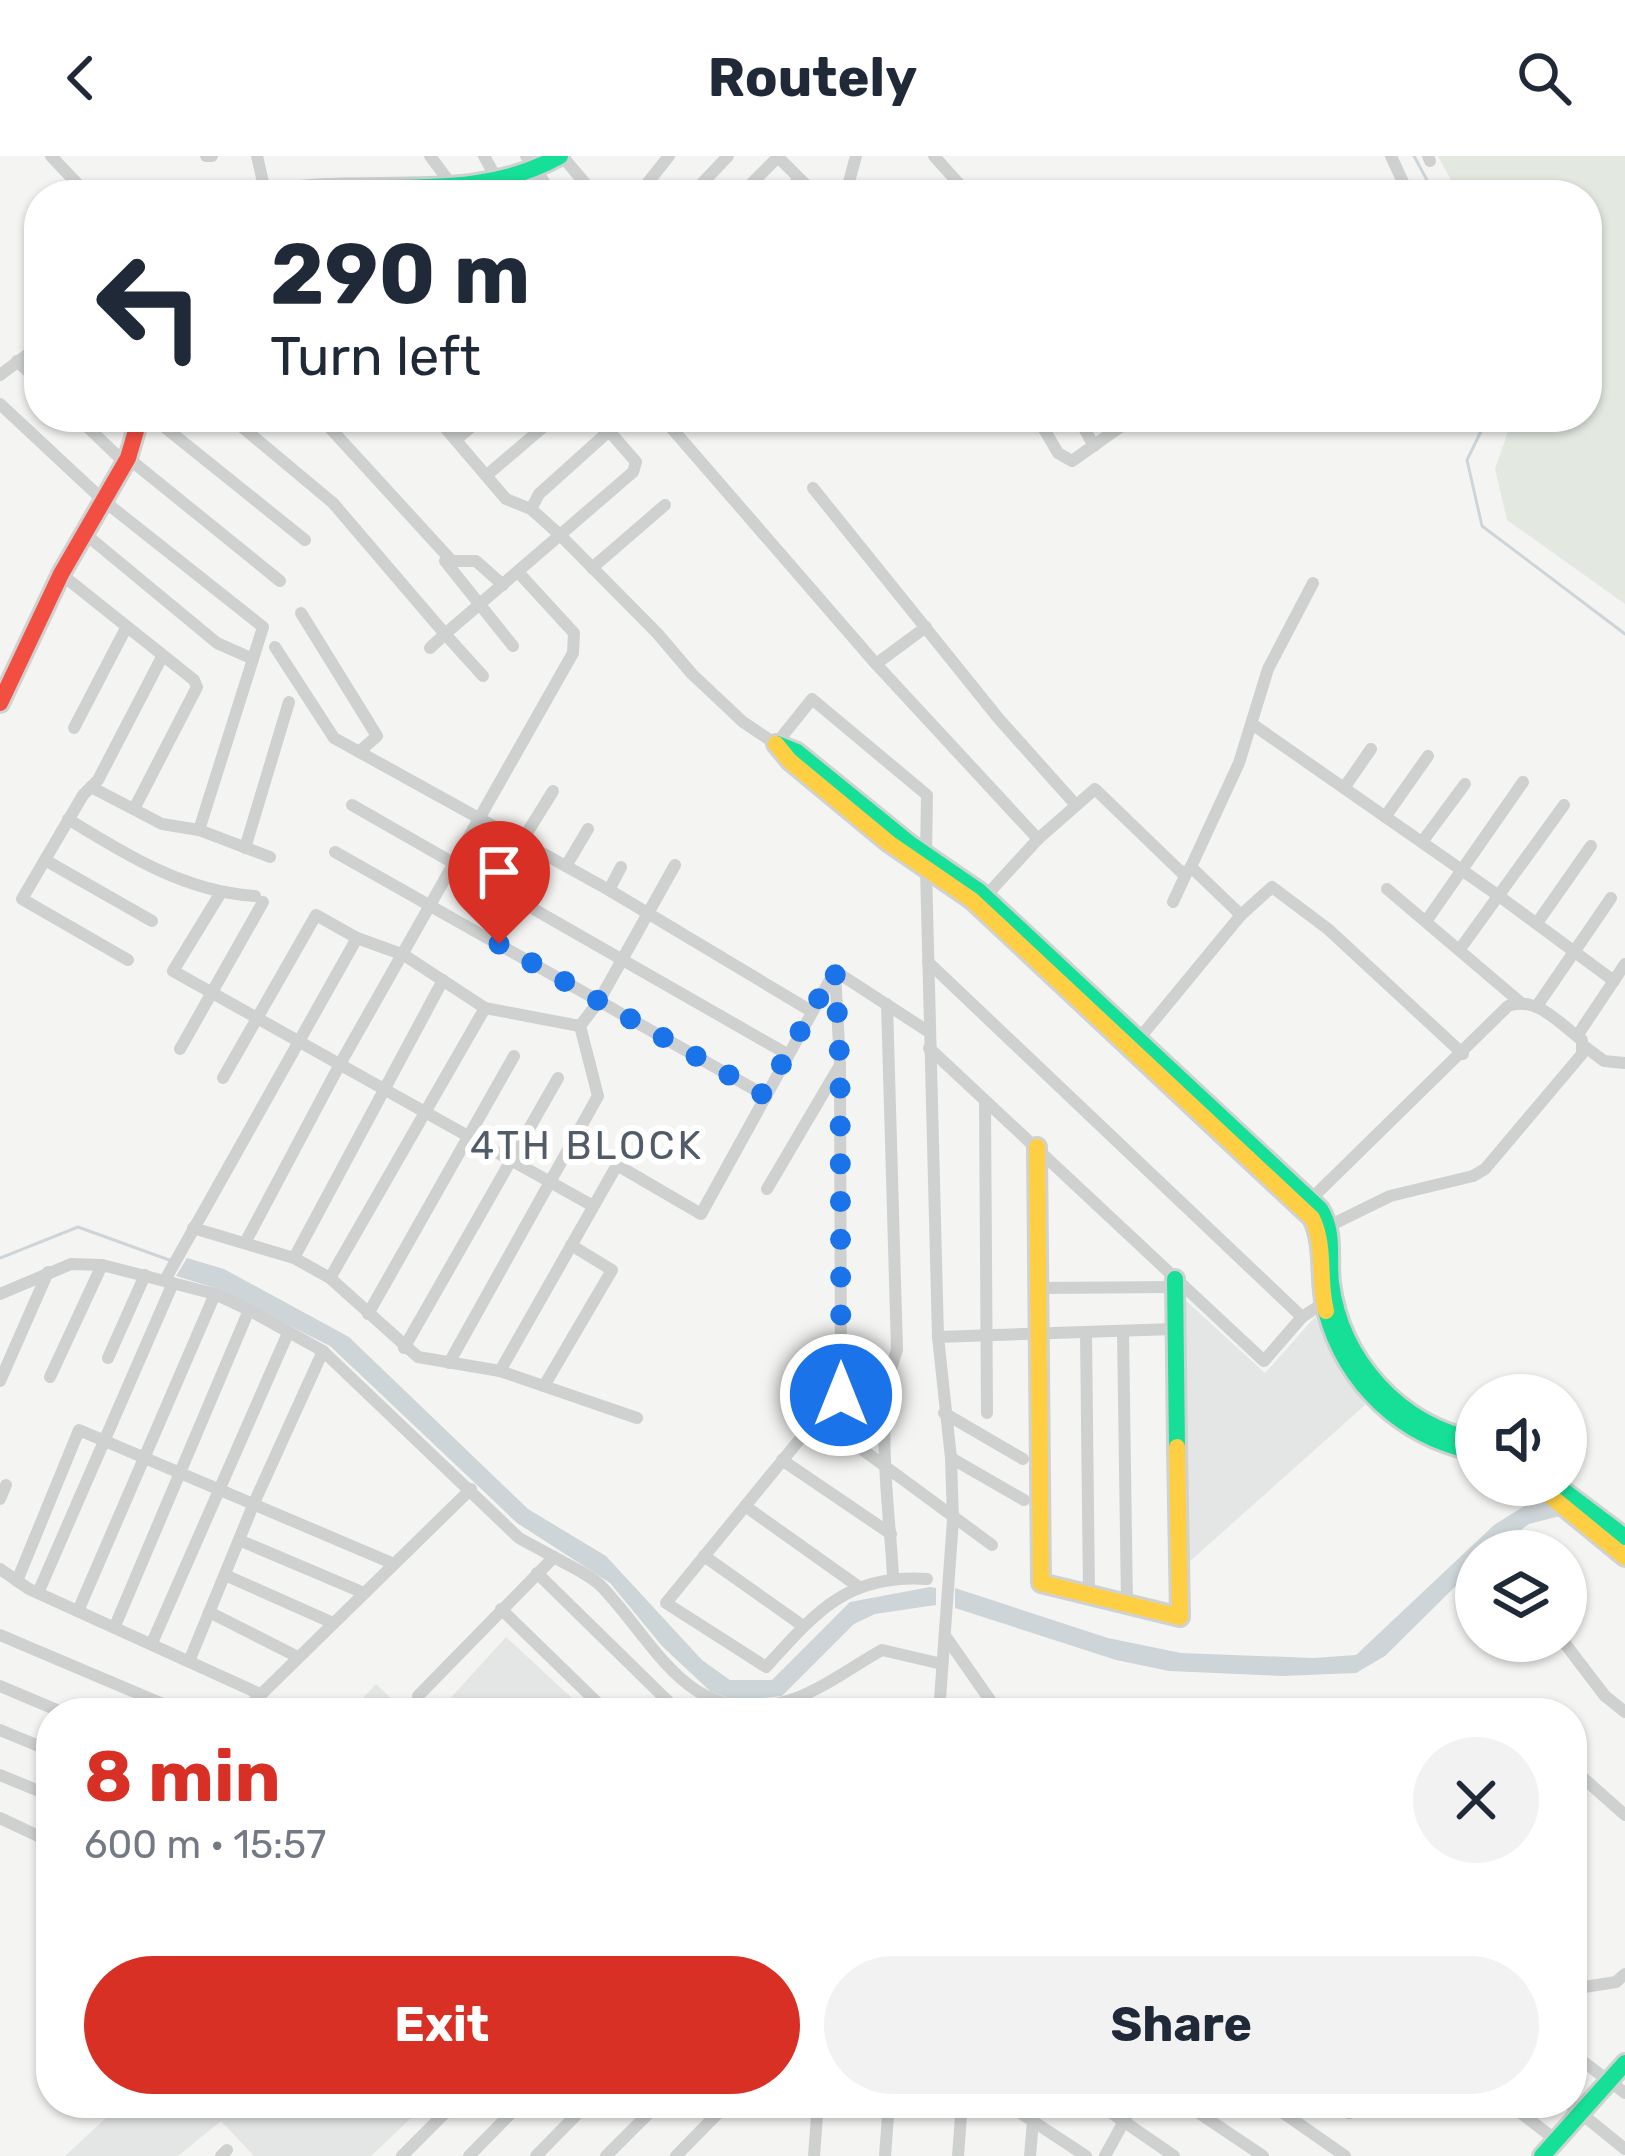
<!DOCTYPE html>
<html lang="en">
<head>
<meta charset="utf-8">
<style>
	:root { --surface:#fff; --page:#f2f2f3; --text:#1f2937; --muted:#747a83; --accent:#d93025 }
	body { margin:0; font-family:Rubik,sans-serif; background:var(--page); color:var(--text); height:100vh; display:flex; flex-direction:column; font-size:45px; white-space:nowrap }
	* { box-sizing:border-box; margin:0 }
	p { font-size:39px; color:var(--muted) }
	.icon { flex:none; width:66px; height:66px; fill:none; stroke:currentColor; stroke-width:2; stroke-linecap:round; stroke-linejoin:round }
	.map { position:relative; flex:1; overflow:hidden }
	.sheet { position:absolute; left:36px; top:1542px; width:1551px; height:420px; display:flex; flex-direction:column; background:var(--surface); border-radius:48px; box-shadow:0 3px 9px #0004 }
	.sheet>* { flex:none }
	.hud { position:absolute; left:24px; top:24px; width:1578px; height:252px; border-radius:48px; box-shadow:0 3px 9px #0004; background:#fff; color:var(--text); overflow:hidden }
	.tools { position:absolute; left:1455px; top:1218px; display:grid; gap:24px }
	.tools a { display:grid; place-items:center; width:132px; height:132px; border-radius:50%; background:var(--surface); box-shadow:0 3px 9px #0004; font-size:60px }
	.pin { position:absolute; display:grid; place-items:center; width:102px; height:102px; color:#fff; margin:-123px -51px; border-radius:50% 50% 50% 0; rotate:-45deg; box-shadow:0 0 12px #0007 }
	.pin .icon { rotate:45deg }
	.me { position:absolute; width:132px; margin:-66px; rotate:0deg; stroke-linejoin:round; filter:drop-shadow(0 0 9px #0008) }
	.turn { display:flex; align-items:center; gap:42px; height:252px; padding:0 48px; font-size:54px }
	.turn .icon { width:156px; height:156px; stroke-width:2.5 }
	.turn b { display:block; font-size:84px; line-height:102px }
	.round { display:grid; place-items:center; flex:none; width:126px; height:126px; border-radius:63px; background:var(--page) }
	.head { display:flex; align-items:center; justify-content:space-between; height:204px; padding:0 48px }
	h1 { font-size:72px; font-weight:700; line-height:90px; color:var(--accent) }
	.action { display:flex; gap:24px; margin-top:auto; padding:24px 48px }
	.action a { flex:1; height:138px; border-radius:72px; background:var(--accent); color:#fff; font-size:48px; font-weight:700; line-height:138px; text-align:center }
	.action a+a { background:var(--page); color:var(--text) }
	header { display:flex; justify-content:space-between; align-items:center; height:156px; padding:0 48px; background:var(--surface); font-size:54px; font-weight:700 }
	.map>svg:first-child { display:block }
	.built { fill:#e4e6e5 }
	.green { fill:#e3e8e1 }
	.water { fill:#ced5d9 }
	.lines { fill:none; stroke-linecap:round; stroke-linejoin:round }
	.stream { stroke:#ced5d9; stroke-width:3 }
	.fast-casing { stroke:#d0d2d2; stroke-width:22 }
	.slow-casing { stroke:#d0d2d2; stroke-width:22 }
	.jam-casing { stroke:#d0d2d2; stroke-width:22 }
	.street { stroke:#cfd0d0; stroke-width:12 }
	.fast { stroke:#16e098; stroke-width:16 }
	.slow { stroke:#ffcf43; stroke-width:16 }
	.jam { stroke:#f24e42; stroke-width:16 }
	.route { stroke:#1a73e8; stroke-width:21; stroke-dasharray:0 37.8 }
	.labels { text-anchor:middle; stroke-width:12; stroke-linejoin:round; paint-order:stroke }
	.quarter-label { font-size:39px; letter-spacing:3px; fill:#525c69; stroke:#fff }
</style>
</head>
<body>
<header><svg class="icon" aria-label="back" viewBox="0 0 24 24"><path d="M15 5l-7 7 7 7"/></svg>Routely<svg class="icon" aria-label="search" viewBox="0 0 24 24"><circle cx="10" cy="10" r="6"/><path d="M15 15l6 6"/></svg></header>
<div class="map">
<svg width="1625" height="2000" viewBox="0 0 1625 2000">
	<rect width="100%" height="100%" fill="#f4f5f3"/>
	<g class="built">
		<polygon points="1182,1141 1265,1217 1315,1161 1365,1249 1188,1407"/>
		<polygon points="506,1481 588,1557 437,1557"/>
		<polygon points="376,1528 406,1557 349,1557"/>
		<polygon points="122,1947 427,1947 371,2000 254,2000 221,1965 178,2000 65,2000"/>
	</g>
	<polygon class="green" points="1438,0 1625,0 1625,448 1507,364 1495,313 1513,261 1587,261 1587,39 1459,39"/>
	<g class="water">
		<polygon points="187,1102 224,1113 349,1181 528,1353 606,1400 702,1504 730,1524 772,1524 850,1446 930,1431 936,1432 936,1449 875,1458 854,1468 782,1540 737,1545 711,1536 662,1490 610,1427 517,1367 330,1190 212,1131 176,1120"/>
		<polygon points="1537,1342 1560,1360 1529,1368 1493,1395 1476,1395 1476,1410 1385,1500 1356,1517 1283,1520 1169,1515 1116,1504 955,1452 955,1432 1108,1482 1181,1497 1313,1502 1356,1499 1494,1369"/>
	</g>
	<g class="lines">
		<g class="stream">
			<polyline points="1414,0 1435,39"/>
			<polyline points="1488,261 1467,304 1482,370 1625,478"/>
			<polyline points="0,1102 78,1071 172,1105"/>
		</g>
		<g class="fast-casing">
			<g id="fast">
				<path d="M271,39C368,21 471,50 560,0"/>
				<path d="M777,588L797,596L909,687L979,735L1320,1053C1335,1077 1328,1101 1331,1127C1341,1205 1400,1269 1476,1284"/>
				<polyline points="1175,1123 1177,1291"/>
				<path d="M1326,1155C1346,1229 1402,1281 1476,1296"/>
				<polyline points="1556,1329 1625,1381"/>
				<polyline points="1542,2000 1625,1907"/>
			</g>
		</g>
		<g class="slow-casing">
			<g id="slow">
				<path d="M776,588L790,605L889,687L972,744L1312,1062C1326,1090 1318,1124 1326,1155"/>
				<polyline points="1037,991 1041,1427 1180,1461 1177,1291"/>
				<polyline points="1537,1329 1625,1401"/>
			</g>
		</g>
		<g class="jam-casing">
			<polyline id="jam" points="0,547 61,418 128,302 140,261"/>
		</g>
		<g class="street">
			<polyline points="51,0 88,39"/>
			<polyline points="206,0 212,0"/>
			<polyline points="257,0 266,39"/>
			<polyline points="430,0 451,28"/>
			<polyline points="484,0 498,25"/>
			<polyline points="526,0 553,39"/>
			<polyline points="562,0 595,39"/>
			<polyline points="777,0 816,39"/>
			<polyline points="934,0 969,39"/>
			<polyline points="1391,0 1407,35"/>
			<polyline points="1428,0 1430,5"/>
			<polyline points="638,39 669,0"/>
			<polyline points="691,39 728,0"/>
			<polyline points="740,39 778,1"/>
			<polyline points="784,39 798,24"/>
			<polyline points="840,39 849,26 856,0"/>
			<polyline points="1004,39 1015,33"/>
			<polyline points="17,205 39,226"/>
			<polyline points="0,219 39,190"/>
			<polyline points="0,248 104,345 263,471 253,503"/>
			<polyline points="77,261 125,307"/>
			<polyline points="152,261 305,384"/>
			<polyline points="230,261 333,347 445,478 633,316 636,306 597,261"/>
			<polyline points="320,261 450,403"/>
			<polyline points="436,261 506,343 531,353 560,379 657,477 692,518 743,566 776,588 812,543 927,639 926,699"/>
			<polyline points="662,261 876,508 1038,683"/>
			<polyline points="1037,261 1058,297 1072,305 1134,261"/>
			<polyline points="1078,261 1094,290"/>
			<polyline points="457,283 483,261"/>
			<polyline points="128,302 280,425"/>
			<polyline points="487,319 555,261"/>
			<polyline points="813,332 999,563 1075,648"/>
			<polyline points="531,353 539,338 609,275"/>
			<polyline points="84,377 217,487 253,503 199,674"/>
			<polyline points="592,412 665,349"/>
			<polyline points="61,418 194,524 197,531 134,653"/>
			<polyline points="503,429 476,405 445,405 513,490"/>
			<polyline points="301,457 377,580 359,596"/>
			<polyline points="275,491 334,582 609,734 811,855"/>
			<polyline points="430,492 445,478 483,520"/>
			<polyline points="876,508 926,471"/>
			<polyline points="1252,568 1499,740 1614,825"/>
			<polyline points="74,572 126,472"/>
			<polyline points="91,631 162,668 199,674 270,701"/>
			<polyline points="1344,632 1371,593"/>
			<polyline points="352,649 787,898"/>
			<polyline points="1385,661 1428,600"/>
			<path d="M68,663C126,699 186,736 255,740"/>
			<polyline points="522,685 553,635"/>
			<polyline points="1422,686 1465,628"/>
			<polyline points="245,692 289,546"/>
			<polyline points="45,704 152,765"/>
			<polyline points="675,709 599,845 764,939"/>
			<polyline points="566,710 588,673"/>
			<polyline points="1191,711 1241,759"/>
			<polyline points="926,713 938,1181 951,1302 953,1364 939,1557"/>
			<polyline points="1387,733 1520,846"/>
			<polyline points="609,734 621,711"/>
			<polyline points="220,738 173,815 593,1050"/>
			<polyline points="985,741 1038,683 1095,633 1181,716 1189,715 1239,607 1268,513 1313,427"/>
			<polyline points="1173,746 1186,718"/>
			<polyline points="1427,764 1523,626"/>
			<polyline points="1537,767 1591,690"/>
			<polyline points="1460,793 1564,649"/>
			<polyline points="128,804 22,743 83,639 98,624 162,501"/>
			<polyline points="928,806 1302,1161"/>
			<polyline points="835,815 929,876"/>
			<polyline points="835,816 840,908 841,1239"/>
			<path d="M887,848L897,1194C873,1256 890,1354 893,1421"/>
			<polyline points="1537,850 1611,742"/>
			<polyline points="1577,880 1625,808"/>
			<polyline points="1138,884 1241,759 1272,731 1328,773 1463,898"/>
			<polyline points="1584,890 1604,905 1625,907"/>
			<polyline points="929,892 1264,1205 1302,1161 1322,1148"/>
			<polyline points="180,893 263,746"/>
			<polyline points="223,922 316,759 357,782 404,799 485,852 580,870 599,845 335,696"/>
			<polyline points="985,945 987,1257"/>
			<polyline points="767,1033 840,909"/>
			<path d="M1307,1047L1508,850C1536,839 1560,868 1582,884V898L1485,1013L1473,1020L1390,1040L1329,1070"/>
			<polyline points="193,1072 294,1102 330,1122 418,1201 500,1215 637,1262"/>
			<polyline points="246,1085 340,908 573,497 574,477 518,416"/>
			<polyline points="294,1102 443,824"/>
			<polyline points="330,1122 485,852"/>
			<polyline points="165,1124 357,782"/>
			<polyline points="1038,1132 1174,1131"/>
			<polyline points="0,1138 71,1108 102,1109 215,1138 249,1154 323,1195 519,1382 554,1401"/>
			<polyline points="368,1158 514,900"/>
			<polyline points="1123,1175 1127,1448"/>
			<polyline points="1086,1176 1089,1439"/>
			<polyline points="938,1181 1174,1173"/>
			<polyline points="404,1192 558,922"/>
			<polyline points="108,1202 145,1119"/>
			<polyline points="449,1207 598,940 580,870"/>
			<path d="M890,1213H873L818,1261L666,1447L766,1511C816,1456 847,1418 927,1423"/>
			<polyline points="500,1215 617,1009 701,1058 835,815"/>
			<polyline points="50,1221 102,1109"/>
			<polyline points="0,1225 48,1116"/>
			<polyline points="544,1230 612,1114 571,1089"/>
			<polyline points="944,1257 1023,1303"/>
			<polyline points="818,1261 992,1389"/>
			<polyline points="951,1302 1024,1344"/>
			<polyline points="782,1304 891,1378"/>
			<polyline points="0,1343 6,1329"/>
			<polyline points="745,1350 859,1431"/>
			<polyline points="239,1384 364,1437"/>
			<polyline points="704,1400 803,1470"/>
			<polyline points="0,1413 29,1433 260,1538"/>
			<polyline points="537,1417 680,1557"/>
			<polyline points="225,1419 333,1467"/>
			<polyline points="17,1425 79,1274 394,1408"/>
			<polyline points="38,1437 173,1127"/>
			<polyline points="501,1453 608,1557"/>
			<polyline points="78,1455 215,1138"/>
			<polyline points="209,1456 298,1501"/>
			<polyline points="115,1470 249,1154"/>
			<polyline points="0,1479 184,1557"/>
			<polyline points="946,1481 999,1557"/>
			<polyline points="1563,1485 1605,1540 1625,1556"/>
			<polyline points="152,1487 288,1177"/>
			<polyline points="190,1503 254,1347 323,1195"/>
			<polyline points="0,1530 64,1557"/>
			<path d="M418,1540L554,1401C569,1410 589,1418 601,1430C657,1488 687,1571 784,1546C818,1537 851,1511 882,1494L942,1508"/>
			<polyline points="242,1557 471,1333"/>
			<polyline points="0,1574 51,1595"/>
			<polyline points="1572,1612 1625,1659"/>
			<polyline points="0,1619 51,1640"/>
			<polyline points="0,1662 51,1686"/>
			<polyline points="1572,1833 1616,1826 1625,1818"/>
			<polyline points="1577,1901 1625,1937"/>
			<polyline points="1005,1947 1086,2000"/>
			<polyline points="1097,1947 1174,2000"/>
			<polyline points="1184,1947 1263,2000"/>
			<polyline points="1269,1947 1345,2000"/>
			<polyline points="1508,1947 1557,1985"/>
			<polyline points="1568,1947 1625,1993"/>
			<polyline points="1349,1957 1358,1947"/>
			<polyline points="221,2000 227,1994"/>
			<polyline points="402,2000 455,1947"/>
			<polyline points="469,2000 521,1947"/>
			<polyline points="536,2000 588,1947"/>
			<polyline points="606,2000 659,1947"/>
			<polyline points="676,2000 728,1947"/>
			<polyline points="814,2000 818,1947"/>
			<polyline points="885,2000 889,1947"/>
			<polyline points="958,2000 962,1947"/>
			<polyline points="1030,2000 1033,1965"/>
			<polyline points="1105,2000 1134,1947"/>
		</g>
		<use href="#fast" class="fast"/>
		<use href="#slow" class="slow"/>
		<use href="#jam" class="jam"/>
	</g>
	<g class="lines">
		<polyline class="route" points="499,788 764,939 835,814 840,908 841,1239"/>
	</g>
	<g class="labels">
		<g class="quarter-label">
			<text x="587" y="1003">4TH BLOCK</text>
		</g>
	</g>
</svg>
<div class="tools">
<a><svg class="icon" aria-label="sound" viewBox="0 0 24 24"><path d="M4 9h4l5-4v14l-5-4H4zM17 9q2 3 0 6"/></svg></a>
<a><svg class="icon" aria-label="layers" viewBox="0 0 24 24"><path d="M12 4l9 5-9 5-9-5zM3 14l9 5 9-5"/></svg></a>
</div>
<div class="pin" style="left:499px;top:788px;background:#d93025"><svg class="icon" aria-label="arrive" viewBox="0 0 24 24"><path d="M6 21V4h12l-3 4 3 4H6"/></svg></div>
<svg class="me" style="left:841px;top:1239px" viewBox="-20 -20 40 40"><circle r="17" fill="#1a73e8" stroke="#fff" stroke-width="3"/><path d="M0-11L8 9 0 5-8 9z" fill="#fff"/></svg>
<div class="hud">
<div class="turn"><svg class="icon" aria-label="left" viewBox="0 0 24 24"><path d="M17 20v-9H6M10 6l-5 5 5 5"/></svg><div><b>290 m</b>Turn left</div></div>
</div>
<section class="sheet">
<div class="head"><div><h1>8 min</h1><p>600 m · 15:57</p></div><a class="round"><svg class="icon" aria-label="close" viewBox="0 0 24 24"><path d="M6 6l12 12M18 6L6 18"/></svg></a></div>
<div class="action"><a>Exit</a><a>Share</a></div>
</section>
</div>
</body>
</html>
